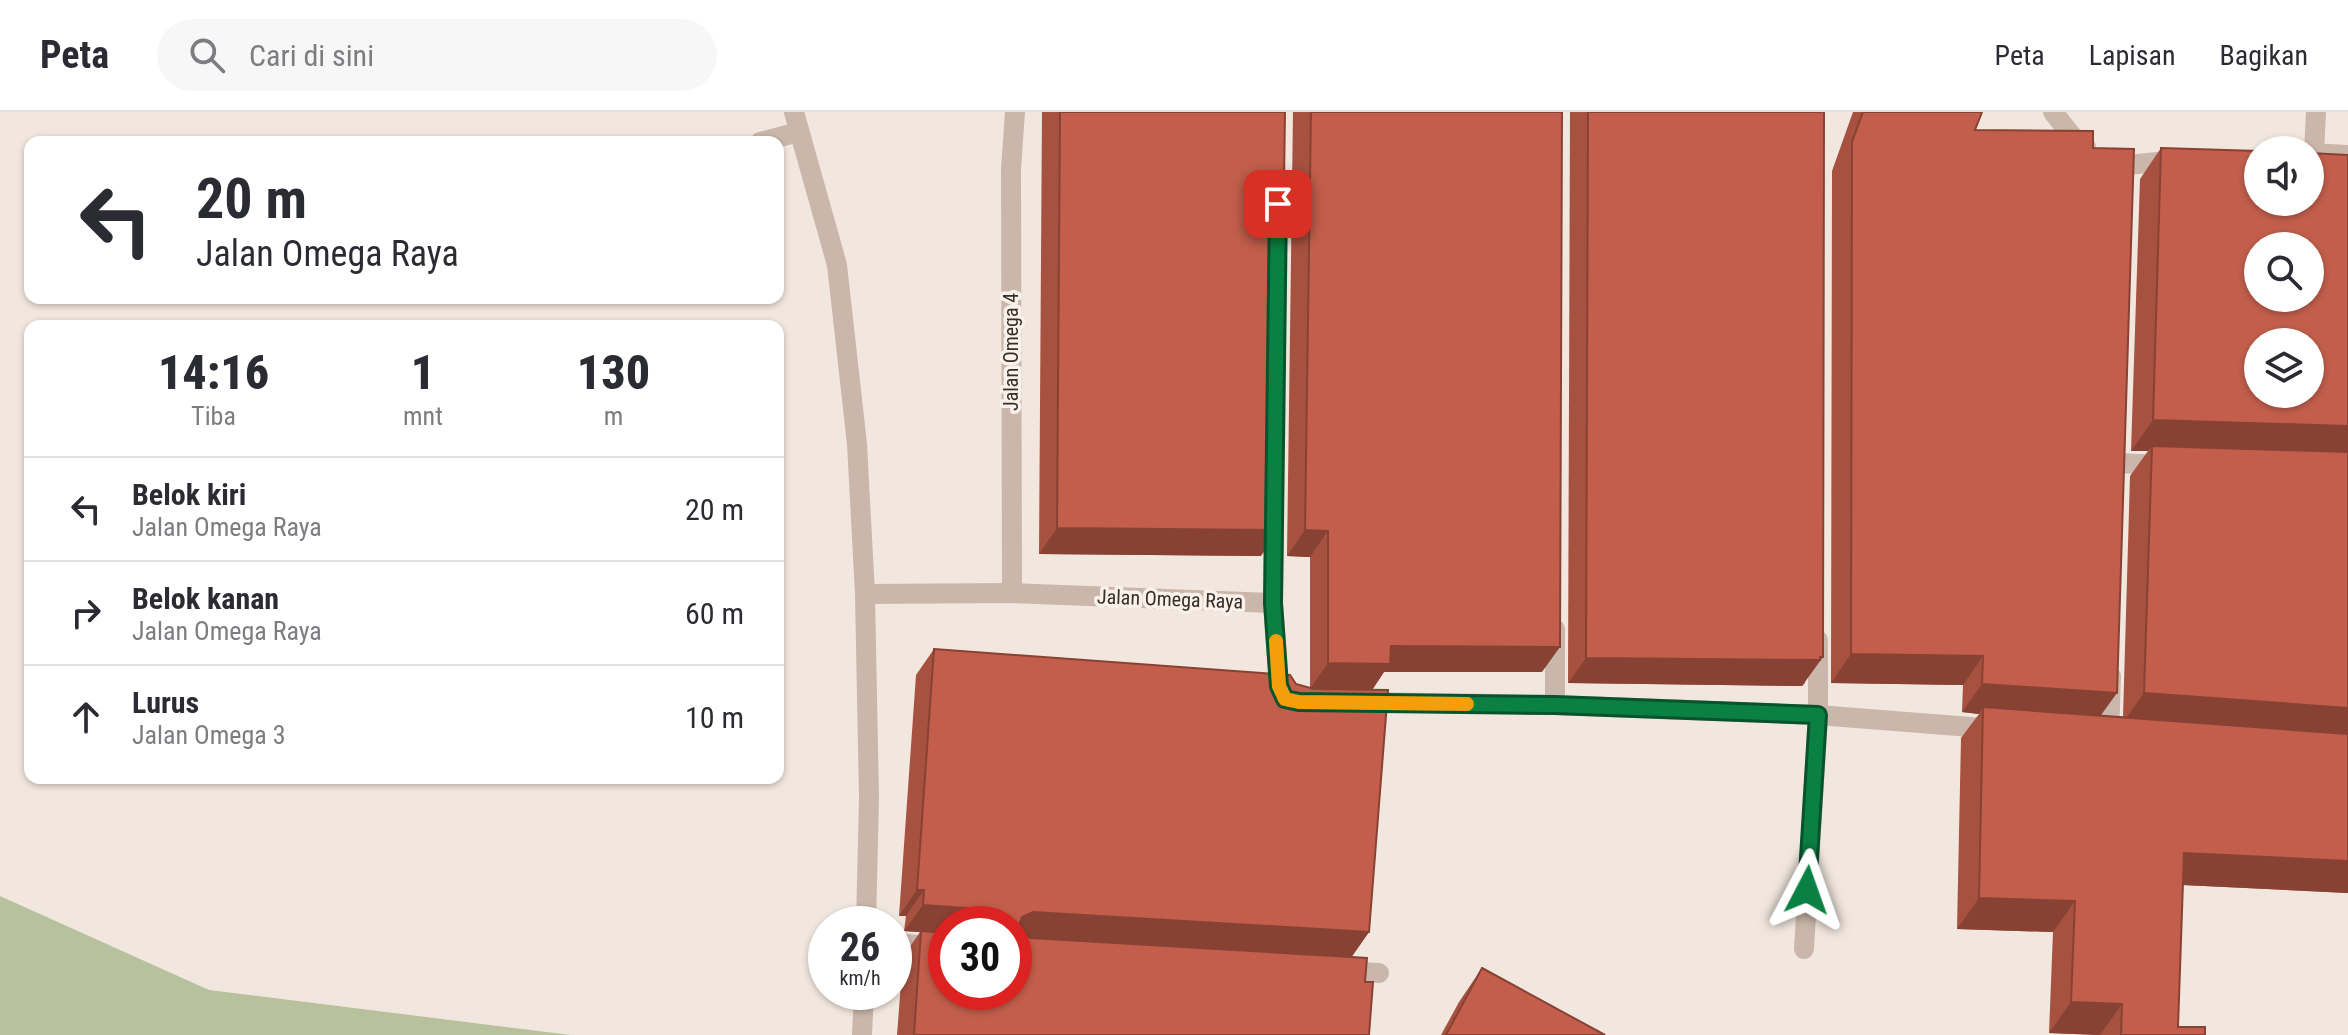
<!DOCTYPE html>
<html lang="id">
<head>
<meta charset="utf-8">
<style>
	:root { --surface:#fff; --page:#f7f7f7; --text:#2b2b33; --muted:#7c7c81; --line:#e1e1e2 }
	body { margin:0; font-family:"Roboto Condensed",sans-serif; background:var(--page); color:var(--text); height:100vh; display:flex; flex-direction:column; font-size:30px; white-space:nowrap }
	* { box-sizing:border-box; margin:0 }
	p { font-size:26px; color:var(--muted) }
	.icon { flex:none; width:44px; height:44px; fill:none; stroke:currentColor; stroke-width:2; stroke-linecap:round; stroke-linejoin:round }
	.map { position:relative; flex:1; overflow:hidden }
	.panel { position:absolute; left:24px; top:208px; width:760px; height:464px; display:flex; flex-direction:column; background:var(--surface); border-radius:16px; box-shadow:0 2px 6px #0004 }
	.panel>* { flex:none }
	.top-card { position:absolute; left:24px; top:24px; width:760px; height:168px; border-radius:16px; box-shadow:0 2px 6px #0004; background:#fff; color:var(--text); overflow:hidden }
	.fabs { position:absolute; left:2244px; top:24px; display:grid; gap:16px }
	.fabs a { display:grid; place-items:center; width:80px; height:80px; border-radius:50%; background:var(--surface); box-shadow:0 2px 6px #0004; font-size:40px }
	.speed { position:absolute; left:808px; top:794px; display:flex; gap:16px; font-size:40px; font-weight:700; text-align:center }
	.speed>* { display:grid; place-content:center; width:104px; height:104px; border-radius:50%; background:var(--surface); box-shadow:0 2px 6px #0004; line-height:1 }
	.speed small { font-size:20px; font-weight:400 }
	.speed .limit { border:12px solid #d22; background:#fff; color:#111 }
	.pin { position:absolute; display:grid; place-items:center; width:68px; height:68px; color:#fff; margin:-34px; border-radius:16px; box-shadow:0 4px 12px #0006 }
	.me { position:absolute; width:88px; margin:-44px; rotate:4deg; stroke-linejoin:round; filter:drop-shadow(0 0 6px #0008) }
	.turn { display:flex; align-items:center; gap:28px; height:168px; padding:0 40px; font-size:36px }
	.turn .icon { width:104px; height:104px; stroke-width:2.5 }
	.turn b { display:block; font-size:56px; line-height:68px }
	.eta { display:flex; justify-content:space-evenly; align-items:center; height:136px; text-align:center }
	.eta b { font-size:48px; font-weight:800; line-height:56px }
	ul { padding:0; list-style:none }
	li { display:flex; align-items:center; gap:24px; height:104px; padding:0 40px; border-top:2px solid var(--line) }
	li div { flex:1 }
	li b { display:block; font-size:30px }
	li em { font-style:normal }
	header { display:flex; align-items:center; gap:48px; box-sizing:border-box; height:112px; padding:0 40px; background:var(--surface); border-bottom:2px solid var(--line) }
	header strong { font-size:38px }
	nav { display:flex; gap:44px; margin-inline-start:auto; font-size:28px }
	.search { width:560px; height:72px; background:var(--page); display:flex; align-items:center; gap:20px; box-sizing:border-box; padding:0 28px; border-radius:44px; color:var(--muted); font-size:30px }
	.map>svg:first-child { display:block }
	.green { fill:#b8c19e }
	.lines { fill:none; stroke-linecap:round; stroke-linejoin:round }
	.minor { stroke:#cab6aa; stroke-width:20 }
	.wall { fill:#a75140; fill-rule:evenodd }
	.shaded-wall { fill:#884234 }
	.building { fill:#c25e4b; stroke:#884234; stroke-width:2; fill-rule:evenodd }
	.route-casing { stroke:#07532c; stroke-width:20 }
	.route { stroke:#0b8043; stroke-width:14 }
	.slow { stroke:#f59e0b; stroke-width:14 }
	.labels { text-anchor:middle; stroke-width:7; stroke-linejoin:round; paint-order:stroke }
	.street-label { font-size:20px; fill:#372d29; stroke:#f9f1ea }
</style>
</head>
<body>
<header>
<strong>Peta</strong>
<div class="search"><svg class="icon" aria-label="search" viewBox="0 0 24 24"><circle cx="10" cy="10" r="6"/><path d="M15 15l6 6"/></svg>Cari di sini</div>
<nav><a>Peta</a><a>Lapisan</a><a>Bagikan</a></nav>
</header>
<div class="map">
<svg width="2348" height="923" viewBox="0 0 2348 923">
	<rect width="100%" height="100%" fill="#f2e7de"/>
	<polygon class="green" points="0,784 209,878 571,923 0,923"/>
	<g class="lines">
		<g class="minor">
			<polyline points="794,0 837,153 857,332 865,482 869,686 866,812"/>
			<polyline points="2053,0 2076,29 2086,35"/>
			<polyline points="760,30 799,20"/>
			<polyline points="2310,41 2348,43"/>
			<polyline points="2314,41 2316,0"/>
			<polyline points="2127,53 2178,48"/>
			<polyline points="2116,351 2164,353"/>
			<polyline points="1274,400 1273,491 1279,574 1285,586"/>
			<polyline points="1012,481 1011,57 1015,0"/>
			<polyline points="865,482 1012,481 1273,491"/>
			<polyline points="1360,590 1555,593 1818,603 1996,617"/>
			<polyline points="1555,593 1555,517"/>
			<polyline points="2109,625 2111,564"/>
			<polyline points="894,831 946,835"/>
			<polyline points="1804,837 1818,603 1818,528"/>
			<polyline points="1339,859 1379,861"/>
			<polyline points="862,923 864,880"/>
		</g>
	</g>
	<g class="wall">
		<polygon points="1042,0 1285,0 1261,444 1039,442"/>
		<path d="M1293,0H1562L1542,560H1384L1372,578L1369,820L1351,845L1365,870L1369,923H897L903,845L920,820L904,819L906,804H899L916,563L934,537L1296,572L1310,576V445L1287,444ZM946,812H1014L946,880Z"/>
		<polygon points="1570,0 1824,0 1805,571 1802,574 1568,571"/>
		<polygon points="1853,0 1982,0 1975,18 2101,604 2123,605 2130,364 2148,339 2131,339 2140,67 2161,36 2348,781 2183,773 2178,915 2205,923 2100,923 2049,921 2053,820 1957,817 1961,626 1979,602 1962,600 1963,573 1831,571 1832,59"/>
		<polygon points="1482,856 1605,923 1441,923 1459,890"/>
	</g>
	<g class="shaded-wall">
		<polygon points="2153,308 2348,314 2348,346 2152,334 2148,339 2131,339"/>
		<polygon points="1057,416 1279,418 1261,444 1039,442"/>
		<polygon points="1305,418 1328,419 1310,445 1287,444"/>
		<polygon points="1391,534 1560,535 1542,560 1384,560 1372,578 1310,577 1328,551"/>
		<polygon points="1851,542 1983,544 1963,573 1831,571"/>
		<polygon points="1823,545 1802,574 1568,571 1586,546"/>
		<polygon points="1982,572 2117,581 2096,610 1983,595 1979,602 1962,600"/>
		<polygon points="2144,581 2348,596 2348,628 2122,612"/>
		<polygon points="2184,741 2348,749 2348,781 2162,772"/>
		<polygon points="917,778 924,778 906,804 899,804"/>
		<polygon points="1979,786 2075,789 2053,820 1957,817"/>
		<polygon points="923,793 966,796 955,812 946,812 946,822 904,819"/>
		<polygon points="1033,800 1369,820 1351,846 1015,826 1022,805"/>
		<polygon points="2071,890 2122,892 2100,923 2049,921"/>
	</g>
	<g class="building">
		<polygon points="1060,0 1285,0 1279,418 1057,416"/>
		<polygon points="1311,0 1562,0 1560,535 1391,534 1390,552 1328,551 1328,419 1305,418"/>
		<polygon points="1588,0 1824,0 1823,545 1820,545 1820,548 1586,546"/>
		<polygon points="1863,0 1982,0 1975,18 2093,19 2093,36 2134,37 2117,581 1982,572 1983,544 1851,542 1852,30"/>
		<path d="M2161,36L2258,39V90H2310V41L2348,43V314L2153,308ZM2258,134H2310V186H2258ZM2258,230H2310V282H2258Z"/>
		<polygon points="2152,334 2348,340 2348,596 2144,581"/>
		<polygon points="934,537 1290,563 1296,572 1314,577 1388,578 1369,820 1033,800 1022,805 1019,813 1024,823 1031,826 1367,846 1365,870 1373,870 1369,923 914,923 921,819 946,821 946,880 1014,880 1014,812 976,812 977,809 975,803 966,796 923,793 924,778 917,778"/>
		<polygon points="1983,595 2348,622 2348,749 2184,741 2178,915 2205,915 2205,923 2121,923 2122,892 2071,890 2075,789 1979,786"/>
		<polygon points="1482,856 1605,923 1446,923"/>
	</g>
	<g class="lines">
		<g class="route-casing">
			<polyline id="route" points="1278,92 1273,491 1279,574 1285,587 1299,590 1555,593 1818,603 1807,778"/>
		</g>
		<use href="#route" class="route"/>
		<polyline class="slow" points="1276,529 1279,574 1285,587 1299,590 1467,592"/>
	</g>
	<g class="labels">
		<g class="street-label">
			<text transform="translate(1011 240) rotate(-90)" y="7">Jalan Omega 4</text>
			<text transform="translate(1170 487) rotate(2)" y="7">Jalan Omega Raya</text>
		</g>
	</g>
</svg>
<div class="fabs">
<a><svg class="icon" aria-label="sound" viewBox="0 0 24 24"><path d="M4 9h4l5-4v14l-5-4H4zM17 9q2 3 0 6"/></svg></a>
<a><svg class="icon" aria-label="search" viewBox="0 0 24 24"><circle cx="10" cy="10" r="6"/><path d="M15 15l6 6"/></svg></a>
<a><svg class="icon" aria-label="layers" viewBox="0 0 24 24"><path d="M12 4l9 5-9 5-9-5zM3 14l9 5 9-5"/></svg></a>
</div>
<div class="speed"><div>26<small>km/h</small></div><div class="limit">30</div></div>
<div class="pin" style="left:1278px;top:92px;background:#d93025"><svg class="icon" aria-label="arrive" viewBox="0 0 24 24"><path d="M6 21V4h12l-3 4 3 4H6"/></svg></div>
<svg class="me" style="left:1807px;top:778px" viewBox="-20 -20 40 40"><path d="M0-17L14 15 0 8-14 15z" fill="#0b8043" stroke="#fff" stroke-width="4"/></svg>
<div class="top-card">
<div class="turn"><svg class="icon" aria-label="left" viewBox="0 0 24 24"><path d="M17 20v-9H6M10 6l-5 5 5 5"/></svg><div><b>20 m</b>Jalan Omega Raya</div></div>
</div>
<section class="panel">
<div class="eta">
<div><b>14:16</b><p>Tiba</p></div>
<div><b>1</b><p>mnt</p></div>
<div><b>130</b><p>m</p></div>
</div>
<ul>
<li><svg class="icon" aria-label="left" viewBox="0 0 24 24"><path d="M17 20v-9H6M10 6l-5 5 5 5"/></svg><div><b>Belok kiri</b><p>Jalan Omega Raya</p></div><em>20 m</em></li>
<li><svg class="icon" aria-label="right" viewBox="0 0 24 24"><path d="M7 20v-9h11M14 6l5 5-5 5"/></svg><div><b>Belok kanan</b><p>Jalan Omega Raya</p></div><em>60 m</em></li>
<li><svg class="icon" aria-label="ahead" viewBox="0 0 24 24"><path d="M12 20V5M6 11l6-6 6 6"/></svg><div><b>Lurus</b><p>Jalan Omega 3</p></div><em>10 m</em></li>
</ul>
</section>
</div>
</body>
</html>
